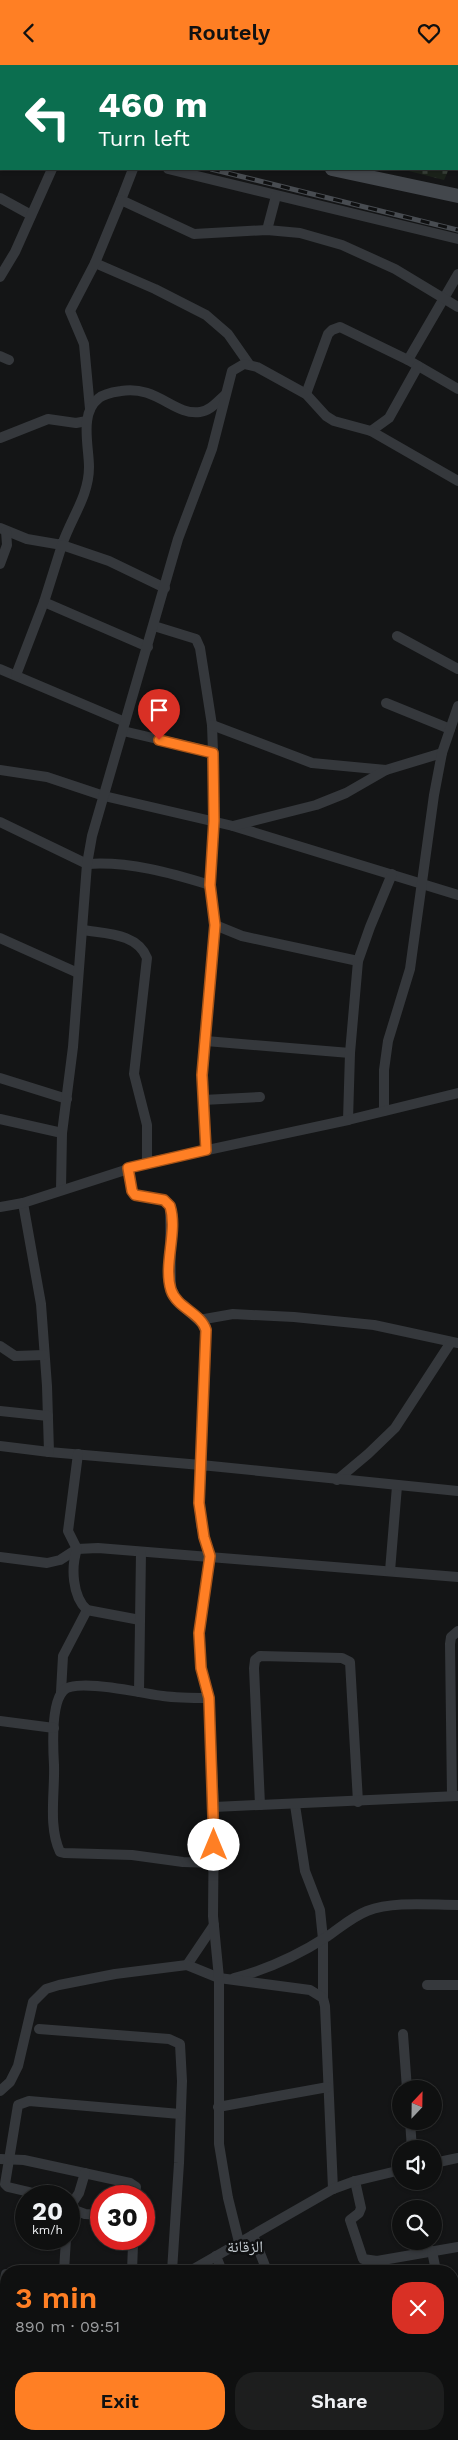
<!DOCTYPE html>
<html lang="en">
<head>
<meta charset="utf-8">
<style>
	:root { --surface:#0f1010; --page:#1d1e1e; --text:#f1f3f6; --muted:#9b9d9f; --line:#2f3030; --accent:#ff7f24 }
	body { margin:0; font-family:"Work Sans","Noto Naskh Arabic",sans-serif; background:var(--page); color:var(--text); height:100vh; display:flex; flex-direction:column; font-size:19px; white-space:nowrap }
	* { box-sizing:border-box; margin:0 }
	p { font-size:16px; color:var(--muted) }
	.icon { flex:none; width:28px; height:28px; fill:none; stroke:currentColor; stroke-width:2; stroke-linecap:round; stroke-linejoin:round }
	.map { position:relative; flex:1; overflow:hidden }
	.panel { position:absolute; left:0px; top:2200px; width:459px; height:175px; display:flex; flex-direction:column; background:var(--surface); border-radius:20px 20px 0 0; box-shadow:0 1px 4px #0004,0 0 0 1px var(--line) }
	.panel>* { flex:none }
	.top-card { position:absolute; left:0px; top:0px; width:459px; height:105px; box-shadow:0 1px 4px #0004,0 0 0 1px var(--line); background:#0b6e4f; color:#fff; overflow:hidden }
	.needle { width:32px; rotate:22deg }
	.controls { position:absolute; left:392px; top:2015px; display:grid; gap:10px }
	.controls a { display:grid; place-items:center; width:50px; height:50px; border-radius:50%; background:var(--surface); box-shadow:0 1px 4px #0004,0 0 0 1px var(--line); font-size:25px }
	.speed { position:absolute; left:15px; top:2120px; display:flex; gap:10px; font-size:25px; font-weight:700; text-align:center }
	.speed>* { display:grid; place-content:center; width:65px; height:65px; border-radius:50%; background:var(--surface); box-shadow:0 1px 4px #0004,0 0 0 1px var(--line); line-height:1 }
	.speed small { font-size:12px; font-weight:400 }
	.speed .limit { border:8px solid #d22; background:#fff; color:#111 }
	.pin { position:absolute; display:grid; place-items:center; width:42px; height:42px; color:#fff; margin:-51px -21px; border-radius:50% 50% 50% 0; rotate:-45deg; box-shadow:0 0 5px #0007 }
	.pin .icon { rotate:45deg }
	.me { position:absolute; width:55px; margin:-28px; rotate:0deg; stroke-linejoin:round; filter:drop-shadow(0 0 4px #0008) }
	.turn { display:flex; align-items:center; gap:18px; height:105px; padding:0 15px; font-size:22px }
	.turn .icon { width:65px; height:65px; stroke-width:2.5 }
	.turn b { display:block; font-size:35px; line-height:42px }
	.round { display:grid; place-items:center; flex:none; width:52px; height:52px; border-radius:20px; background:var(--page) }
	.headline { display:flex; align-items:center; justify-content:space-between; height:85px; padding:0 15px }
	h1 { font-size:30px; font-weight:600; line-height:38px; color:var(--accent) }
	.primary-button { display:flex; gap:10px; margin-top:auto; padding:10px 15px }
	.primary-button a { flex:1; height:58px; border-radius:20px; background:var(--accent); color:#111; font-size:20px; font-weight:600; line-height:58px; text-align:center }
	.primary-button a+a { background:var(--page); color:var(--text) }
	header { display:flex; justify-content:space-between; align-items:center; height:65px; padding:0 15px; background:var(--accent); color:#111; font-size:22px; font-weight:600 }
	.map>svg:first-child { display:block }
	.cemetery { fill:url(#cemetery-stones) }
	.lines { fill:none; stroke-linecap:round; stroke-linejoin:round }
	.minor { stroke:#35383c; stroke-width:10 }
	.secondary { stroke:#43474c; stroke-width:14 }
	.rail-casing { stroke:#484c51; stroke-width:5 }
	.rail { stroke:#0f1011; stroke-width:3; stroke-dasharray:9; stroke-linecap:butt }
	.route-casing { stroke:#a65317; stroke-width:12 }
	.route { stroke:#ff7f24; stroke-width:9 }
	.labels { text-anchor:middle; stroke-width:5; stroke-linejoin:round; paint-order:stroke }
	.neighbourhood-label { font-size:16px; fill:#c6cdd3; stroke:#0f1011 }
</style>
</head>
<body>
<header><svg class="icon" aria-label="back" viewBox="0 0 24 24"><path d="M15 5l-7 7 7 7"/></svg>Routely<svg class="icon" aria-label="heart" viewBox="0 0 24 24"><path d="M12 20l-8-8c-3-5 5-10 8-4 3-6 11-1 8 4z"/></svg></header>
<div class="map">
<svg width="458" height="2375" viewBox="0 0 458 2375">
	<defs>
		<pattern id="cemetery-stones" width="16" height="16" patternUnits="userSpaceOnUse" patternTransform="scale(1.25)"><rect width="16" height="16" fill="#1b221a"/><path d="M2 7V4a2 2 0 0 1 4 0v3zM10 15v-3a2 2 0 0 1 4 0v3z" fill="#394039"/></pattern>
	</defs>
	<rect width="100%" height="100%" fill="#141516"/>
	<g class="cemetery">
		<polygon points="233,0 454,0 457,1 233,1"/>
		<polygon points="401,104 449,104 444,115"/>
		<polygon points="361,2369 425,2369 424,2375 360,2375"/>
	</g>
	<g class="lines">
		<g class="minor">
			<polyline points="227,1 227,0"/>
			<polyline points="0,36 1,37"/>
			<polyline points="458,45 458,46"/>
			<polyline points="168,104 458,174"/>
			<polyline points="0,133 31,150"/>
			<polyline points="121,135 133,104"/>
			<polyline points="267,165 276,131"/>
			<polyline points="95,198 155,224 206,250 228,269 249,299"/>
			<polyline points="0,212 15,187 52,104"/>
			<polyline points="0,291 9,295"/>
			<polyline points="408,295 458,209"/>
			<polyline points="306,329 328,269 332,265 340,262 408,295 458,324"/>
			<polyline points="90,344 84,279 70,246 95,198 121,135 194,169 267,165 300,168 342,180 395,204 458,242"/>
			<polyline points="371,366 389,353 418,301"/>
			<polyline points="0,373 48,354 76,358 87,356"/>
			<path d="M0,463L27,474L62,480C71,453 89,431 89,402C89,381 79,348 99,333C105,328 114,327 121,326C157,320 174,351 200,347C210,346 217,337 225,330"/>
			<polyline points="0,499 7,480 6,466"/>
			<polyline points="44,537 148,582"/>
			<polyline points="154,561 196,574 200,583 212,660 213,687 214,756 210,820 215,860 202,1010 206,1085"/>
			<polyline points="397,571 458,604"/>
			<polyline points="0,604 125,657"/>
			<polyline points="16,610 44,537 62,480 109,496 165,523"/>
			<polyline points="386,638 450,664"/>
			<polyline points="212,660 312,698 386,705 442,688"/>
			<polyline points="123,666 213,687"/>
			<polyline points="0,705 47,712 104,731 233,761 458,830"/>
			<path d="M0,757L87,799C129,796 171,808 210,820"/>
			<polyline points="233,761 316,740 346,728 386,705"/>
			<polyline points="215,860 242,871 358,896"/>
			<path d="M83,865C106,869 137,868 147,893L134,1009L147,1060V1098"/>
			<polyline points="0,873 78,908"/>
			<polyline points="206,976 350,988"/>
			<polyline points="0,1013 67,1034"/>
			<polyline points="203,1035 260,1032"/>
			<polyline points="384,1046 384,1005 388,976 410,904 434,730 442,688 458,641"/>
			<polyline points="0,1054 62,1068"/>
			<polyline points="348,1055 350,988 358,896 370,862 392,809"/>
			<polyline points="61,1124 62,1068 73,982 87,799 92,771 178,474 212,384 232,306 244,299 257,302 306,329 326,351 334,356 371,366 458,416"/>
			<polyline points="23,1138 41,1239 47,1321 49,1387 201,1400 206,1262 178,1237 171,1223 170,1141 164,1135 135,1130 132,1126 128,1103"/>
			<polyline points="0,1142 23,1138 147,1098 348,1055 458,1028"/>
			<polyline points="199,1255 233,1249 294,1252 374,1260 458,1278"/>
			<polyline points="0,1281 15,1291 44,1290"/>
			<polyline points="0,1346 48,1351"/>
			<polyline points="0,1381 49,1387"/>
			<polyline points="337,1415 368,1389 395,1363 451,1277"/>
			<polyline points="0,1492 47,1498 60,1495 77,1484 98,1483 458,1512"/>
			<polyline points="390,1506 397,1421"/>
			<polyline points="87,1545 140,1555"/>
			<path d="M61,1627L63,1591L87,1545C72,1531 71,1502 77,1484L68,1466L78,1389"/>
			<polyline points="139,1627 141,1487"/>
			<path d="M209,1633C194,1633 178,1633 163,1631C145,1629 75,1612 63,1626C51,1639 53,1683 54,1700C55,1728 48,1761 60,1787L64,1788L132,1790L183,1797L214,1798"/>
			<polyline points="0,1656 54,1663"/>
			<polyline points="452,1731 450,1579 451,1572 458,1566"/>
			<polyline points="260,1740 254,1603 255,1595 260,1591 342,1593 350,1597 358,1737"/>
			<polyline points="295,1740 305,1806 320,1845 323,1874 323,1933"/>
			<polyline points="214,1742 458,1731"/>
			<polyline points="187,1900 214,1860"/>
			<path d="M234,1913C266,1905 300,1889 328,1871C341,1862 352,1852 367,1846C394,1836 429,1840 458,1840"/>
			<polyline points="427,1920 458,1920"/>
			<polyline points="39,1964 169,1974 180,1979 182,2016 179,2098 172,2206"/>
			<polyline points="403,1969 407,2024"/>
			<polyline points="0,2026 10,2017 18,2001 33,1937 46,1924 59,1920 115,1909 187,1900 219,1913 310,1925 323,1933 325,1941 333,2124"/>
			<polyline points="218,2042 328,2022"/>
			<polyline points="410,2056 412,2084"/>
			<polyline points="0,2094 24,2095 130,2118 136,2122 135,2131"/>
			<polyline points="434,2098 458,2093"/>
			<polyline points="355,2116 361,2143 359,2148 350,2155 363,2194 377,2196 458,2182"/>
			<polyline points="46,2131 8,2122 5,2119 18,2040 29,2036 180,2049"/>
			<polyline points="69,2143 79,2128 85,2108"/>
			<polyline points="69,2143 85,2149 101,2150"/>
			<polyline points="253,2170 267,2206"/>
			<polyline points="130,2174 133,2180 132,2206"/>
			<polyline points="239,2177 228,2133 219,2079 219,1913 213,1851 214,1742 209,1633 201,1603 199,1568 210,1491 201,1460 199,1438 201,1400 458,1426"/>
			<polyline points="432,2186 436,2206"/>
			<polyline points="216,2191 222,2206"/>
			<polyline points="64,2206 66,2174"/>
			<polyline points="190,2206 333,2124 355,2116 401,2105"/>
			<polyline points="0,2238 6,2209"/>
			<polyline points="0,2264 3,2253"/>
			<polyline points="452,2285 458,2284"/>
			<polyline points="0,2312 6,2313"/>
			<polyline points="183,2369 199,2375"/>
			<polyline points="342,2369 346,2375"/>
			<polyline points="1,2375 9,2369"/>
			<polyline points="56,2375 59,2369"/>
			<polyline points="152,2375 155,2369"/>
			<polyline points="298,2375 301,2369"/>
		</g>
		<g class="secondary">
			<polyline points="38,0 40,1"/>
			<polyline points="332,104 458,131"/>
		</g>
		<g class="rail-casing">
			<g id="rail">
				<polyline points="0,20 1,20"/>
				<polyline points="211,104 458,165"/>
			</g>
		</g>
		<use href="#rail" class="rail"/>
	</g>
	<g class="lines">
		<g class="route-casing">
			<path id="route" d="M159,675L213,688L214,756L210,820L215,860L202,1010L206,1085L128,1103L132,1126L135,1130L164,1135L170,1141C178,1167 163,1199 171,1225C177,1243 201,1248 206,1265L199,1438L204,1472L210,1491L199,1568L201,1603L209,1633L214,1780"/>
		</g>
		<use href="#route" class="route"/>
	</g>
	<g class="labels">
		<g class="neighbourhood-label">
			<text x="245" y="2187">الزقانة</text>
		</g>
	</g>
</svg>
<div class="controls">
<a><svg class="needle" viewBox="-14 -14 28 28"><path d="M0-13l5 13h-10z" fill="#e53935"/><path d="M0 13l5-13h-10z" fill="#9b9d9f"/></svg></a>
<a><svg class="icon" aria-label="sound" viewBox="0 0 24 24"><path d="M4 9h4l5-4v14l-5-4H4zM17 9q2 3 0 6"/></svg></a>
<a><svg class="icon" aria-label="search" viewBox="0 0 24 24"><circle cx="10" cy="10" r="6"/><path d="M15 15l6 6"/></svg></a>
</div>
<div class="speed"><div>20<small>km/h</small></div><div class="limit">30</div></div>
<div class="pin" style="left:159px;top:675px;background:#d93025"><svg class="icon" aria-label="arrive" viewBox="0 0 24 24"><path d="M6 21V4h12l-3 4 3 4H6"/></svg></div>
<svg class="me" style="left:214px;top:1780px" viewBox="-20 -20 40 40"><circle r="19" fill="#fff"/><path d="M0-13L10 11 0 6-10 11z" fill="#ff7f24"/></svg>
<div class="top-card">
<div class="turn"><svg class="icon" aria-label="left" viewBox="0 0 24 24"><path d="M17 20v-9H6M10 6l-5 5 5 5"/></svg><div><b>460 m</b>Turn left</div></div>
</div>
<section class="panel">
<div class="headline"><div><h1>3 min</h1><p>890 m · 09:51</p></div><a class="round" style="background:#d93025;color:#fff"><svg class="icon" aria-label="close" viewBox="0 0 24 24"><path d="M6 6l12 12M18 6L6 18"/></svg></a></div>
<div class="primary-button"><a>Exit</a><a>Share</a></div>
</section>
</div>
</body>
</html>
